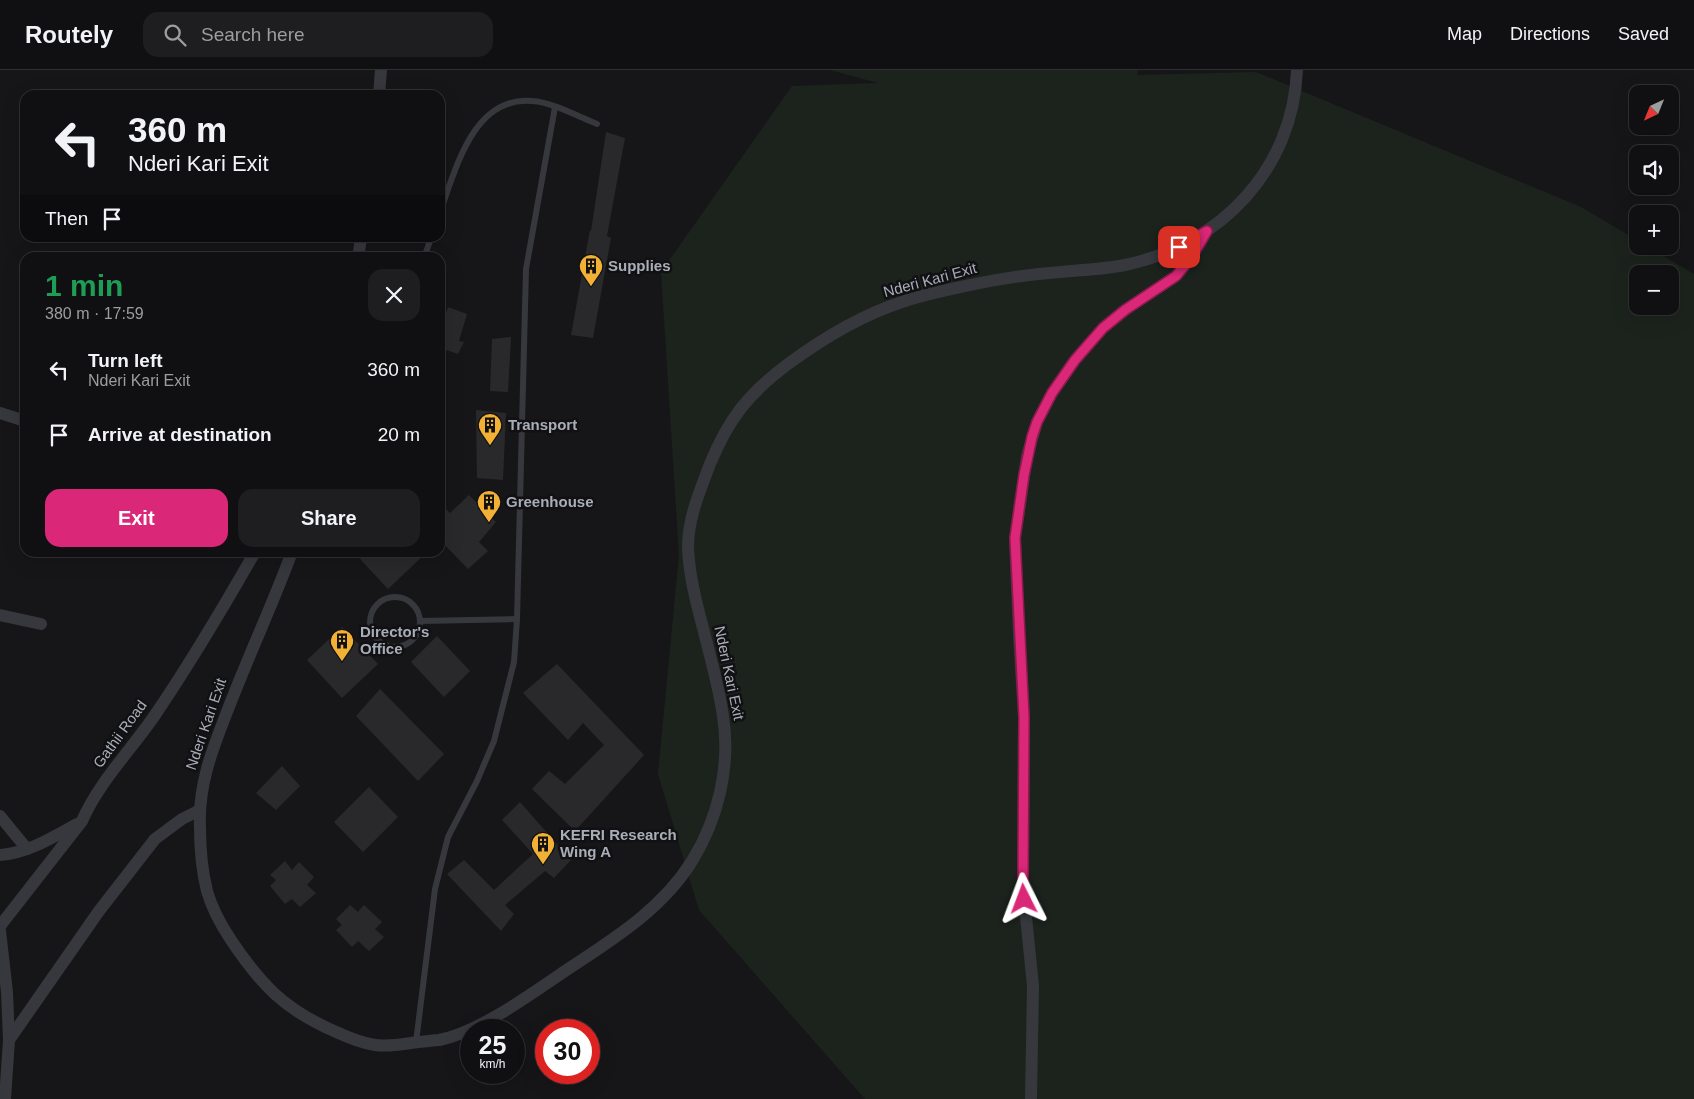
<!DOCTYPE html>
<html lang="en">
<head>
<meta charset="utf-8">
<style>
	:root { --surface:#101012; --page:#1e1e20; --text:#f1f3f6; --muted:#9c9d9f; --line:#303032; --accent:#db2777 }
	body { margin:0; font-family:Helvetica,sans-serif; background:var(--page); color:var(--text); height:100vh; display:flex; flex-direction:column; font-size:19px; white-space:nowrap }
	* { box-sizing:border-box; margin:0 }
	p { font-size:16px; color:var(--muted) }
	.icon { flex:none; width:28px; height:28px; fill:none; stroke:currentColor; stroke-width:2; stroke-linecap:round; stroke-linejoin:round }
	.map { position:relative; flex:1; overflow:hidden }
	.sheet { position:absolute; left:20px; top:182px; width:425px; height:305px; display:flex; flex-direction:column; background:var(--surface); border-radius:15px; box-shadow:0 5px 20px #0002,0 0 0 1px var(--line) }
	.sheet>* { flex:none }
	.guide { position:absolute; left:20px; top:20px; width:425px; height:152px; border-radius:15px; box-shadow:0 5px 20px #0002,0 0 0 1px var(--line); background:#101012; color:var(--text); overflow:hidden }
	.needle { width:32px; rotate:223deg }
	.fabs { position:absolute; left:1629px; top:15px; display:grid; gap:10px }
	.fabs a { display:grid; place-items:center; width:50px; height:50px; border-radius:10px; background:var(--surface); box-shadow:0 5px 20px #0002,0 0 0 1px var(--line); font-size:25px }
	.speed { position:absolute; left:460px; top:949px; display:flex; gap:10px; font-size:25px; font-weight:700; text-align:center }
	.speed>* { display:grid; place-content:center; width:65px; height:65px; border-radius:50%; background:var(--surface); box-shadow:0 5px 20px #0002,0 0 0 1px var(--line); line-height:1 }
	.speed small { font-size:12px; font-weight:400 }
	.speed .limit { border:8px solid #d22; background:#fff; color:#111 }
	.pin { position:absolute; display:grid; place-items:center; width:42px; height:42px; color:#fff; margin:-21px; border-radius:10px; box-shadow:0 2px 8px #0006 }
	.me { position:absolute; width:55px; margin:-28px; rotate:357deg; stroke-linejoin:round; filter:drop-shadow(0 0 4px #0008) }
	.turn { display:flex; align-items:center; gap:18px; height:105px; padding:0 25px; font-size:22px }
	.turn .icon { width:65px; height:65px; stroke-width:2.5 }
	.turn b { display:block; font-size:35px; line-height:42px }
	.then { display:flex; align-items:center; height:48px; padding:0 25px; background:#0003; gap:10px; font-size:19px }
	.round { display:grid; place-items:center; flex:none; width:52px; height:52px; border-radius:15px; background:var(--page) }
	.overview { display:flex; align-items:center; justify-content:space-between; height:85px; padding:0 25px }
	h1 { font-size:30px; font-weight:600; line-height:38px; color:#1e9e55 }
	.primary-button { display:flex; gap:10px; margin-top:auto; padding:10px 25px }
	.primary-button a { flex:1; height:58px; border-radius:15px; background:var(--accent); color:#fff; font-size:20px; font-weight:600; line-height:58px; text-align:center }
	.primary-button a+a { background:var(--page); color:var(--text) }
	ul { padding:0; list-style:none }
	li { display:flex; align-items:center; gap:15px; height:65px; padding:0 25px }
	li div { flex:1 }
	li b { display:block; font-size:19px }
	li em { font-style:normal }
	header { display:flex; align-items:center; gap:30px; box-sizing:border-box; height:70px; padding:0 25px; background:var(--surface); border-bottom:1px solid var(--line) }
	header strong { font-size:24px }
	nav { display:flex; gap:28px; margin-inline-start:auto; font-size:18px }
	.search { width:350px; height:45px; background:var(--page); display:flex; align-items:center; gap:12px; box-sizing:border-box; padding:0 18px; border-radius:15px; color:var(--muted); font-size:19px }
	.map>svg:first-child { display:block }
	.green { fill:#1c231d; fill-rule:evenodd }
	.building { fill:#29292c }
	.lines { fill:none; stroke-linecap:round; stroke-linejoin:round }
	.lane { stroke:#37383d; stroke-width:6 }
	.street { stroke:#37383d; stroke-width:12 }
	.route-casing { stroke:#8e194d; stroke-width:12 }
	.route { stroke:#db2777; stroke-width:9 }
	.labels { text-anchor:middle; stroke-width:5; stroke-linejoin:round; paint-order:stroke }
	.poi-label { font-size:15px; font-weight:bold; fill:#a8adb8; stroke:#111113; text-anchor:start }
	.street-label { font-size:15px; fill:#a8adb8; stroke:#111113 }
</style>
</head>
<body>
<header>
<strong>Routely</strong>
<div class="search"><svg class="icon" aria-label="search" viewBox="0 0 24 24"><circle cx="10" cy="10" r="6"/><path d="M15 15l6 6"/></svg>Search here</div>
<nav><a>Map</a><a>Directions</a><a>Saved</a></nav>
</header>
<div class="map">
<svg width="1694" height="1029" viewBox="0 0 1694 1029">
	<rect width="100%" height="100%" fill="#161618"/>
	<path class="green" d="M830,0H1138L1137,5L1256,2L1581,137L1637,170L1638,176H1647L1694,204V1029H865L699,840L658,704L679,485L661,202L792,16L878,13ZM1638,204H1670V236H1638Z"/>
	<g class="building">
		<polygon points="606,62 625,68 607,166 611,168 593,268 571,265 590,160 591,161"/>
		<polygon points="448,237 467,244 459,271 464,272 458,284 440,278 440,262"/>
		<polygon points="511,267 508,322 490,321 492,269"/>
		<polygon points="476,340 506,343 503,410 477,408"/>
		<polygon points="469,425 496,452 479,472 488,481 468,499 440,470 440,433 450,443"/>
		<polygon points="367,482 427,482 388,519 360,489"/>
		<polygon points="342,557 378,594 342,628 307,590"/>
		<polygon points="437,566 470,601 444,627 411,592"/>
		<polygon points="557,594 644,685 575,761 532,719 549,701 565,714 604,675 583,653 568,670 523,623"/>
		<polygon points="380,619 444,684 418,711 356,646"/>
		<polygon points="282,696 300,716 276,740 256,723"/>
		<polygon points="369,717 398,747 363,782 334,752"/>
		<polygon points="520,732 571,790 554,808 545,801 505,835 514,844 501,861 447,804 464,790 494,820 533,784 502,750"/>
		<polygon points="285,791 292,800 299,792 314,807 307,815 316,823 300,837 292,829 285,834 270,816 276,810 270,805"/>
		<polygon points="350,835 358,842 364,835 382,852 375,859 384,867 369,881 358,871 352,877 336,860 342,855 336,849"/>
	</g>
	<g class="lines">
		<g class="lane">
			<path d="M440,142C456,99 473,26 532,31C552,32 579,47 597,54"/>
			<polyline points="424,188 431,168"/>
			<circle cx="395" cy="552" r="25"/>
			<polyline points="420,551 517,549"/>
			<polyline points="416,972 435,819 448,767 477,711 494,671 514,592 517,549 526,199 555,37"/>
		</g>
		<g class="street">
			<polyline points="379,25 381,0"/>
			<polyline points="358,188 361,168"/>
			<polyline points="0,343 25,351"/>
			<path d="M292,482C272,536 247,589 227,642C212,680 198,716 200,757C200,778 202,801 207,821C212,839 221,855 231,870C261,915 284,939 334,961C347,967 361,973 375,975C390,977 403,974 418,972C420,972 437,970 439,970C481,962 535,921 571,897C615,868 663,838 692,791C718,749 731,696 723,646C719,618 711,590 704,562C697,535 689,506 688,477C688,448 700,421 710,394C729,348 748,324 788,294C822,269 862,245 902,232C926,224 951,219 975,214C1004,208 1032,204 1061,202C1082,200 1104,199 1125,195C1221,175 1293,99 1297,0"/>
			<polyline points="0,545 41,554"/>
			<polyline points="0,746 27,779"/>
			<path d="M0,785C28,783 53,767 77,754"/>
			<path d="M0,856L82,751C99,712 131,680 155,645C191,592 223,538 255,482"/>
			<polyline points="0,861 7,922 9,970 5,1029"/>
			<polyline points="9,970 99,841 155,769 182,749 200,740"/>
			<polyline points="1031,1029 1033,916 1023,817 1024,647 1019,565 1015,468 1027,386 1037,352 1052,323 1075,290 1103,258 1125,240 1176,206 1191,188 1207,161"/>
		</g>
	</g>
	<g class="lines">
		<g class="route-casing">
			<polyline id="route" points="1024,829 1023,807 1024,647 1015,468 1024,405 1032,367 1037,352 1052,323 1075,290 1103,258 1125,240 1176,206 1191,188 1207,161 1179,177"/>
		</g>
		<use href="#route" class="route"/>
	</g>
	<defs>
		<g id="building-pin" transform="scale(1.25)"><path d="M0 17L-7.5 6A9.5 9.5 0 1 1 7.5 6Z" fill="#f2b134" stroke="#111113"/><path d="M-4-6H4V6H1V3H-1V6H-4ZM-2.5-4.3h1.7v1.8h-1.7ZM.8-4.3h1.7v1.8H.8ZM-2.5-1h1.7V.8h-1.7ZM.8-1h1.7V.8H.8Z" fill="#111"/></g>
	</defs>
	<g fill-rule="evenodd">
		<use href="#building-pin" x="591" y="196"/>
		<use href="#building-pin" x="490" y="355"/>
		<use href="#building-pin" x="489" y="432"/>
		<use href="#building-pin" x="342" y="571"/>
		<use href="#building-pin" x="543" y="774"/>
	</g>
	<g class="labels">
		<g class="poi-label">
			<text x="608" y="201">Supplies</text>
			<text x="508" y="360">Transport</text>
			<text x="506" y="437">Greenhouse</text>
			<text x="360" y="567">Director's<tspan x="360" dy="17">Office</tspan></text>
			<text x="560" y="770">KEFRI Research<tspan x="560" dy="17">Wing A</tspan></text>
		</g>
		<g class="street-label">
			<text transform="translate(930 210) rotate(-15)" y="5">Nderi Kari Exit</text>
			<text transform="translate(729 603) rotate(78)" y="5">Nderi Kari Exit</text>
			<text transform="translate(206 654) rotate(-71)" y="5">Nderi Kari Exit</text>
			<text transform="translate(120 664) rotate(-54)" y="5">Gathii Road</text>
		</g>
	</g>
</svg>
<div class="fabs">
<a><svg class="needle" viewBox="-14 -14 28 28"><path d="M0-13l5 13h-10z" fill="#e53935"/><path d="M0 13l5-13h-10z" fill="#9c9d9f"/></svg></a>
<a><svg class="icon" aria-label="sound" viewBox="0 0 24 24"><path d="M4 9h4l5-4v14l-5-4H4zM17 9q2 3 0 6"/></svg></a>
<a>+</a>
<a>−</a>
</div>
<div class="speed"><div>25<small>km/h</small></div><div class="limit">30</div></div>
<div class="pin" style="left:1179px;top:177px;background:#d93025"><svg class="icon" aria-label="arrive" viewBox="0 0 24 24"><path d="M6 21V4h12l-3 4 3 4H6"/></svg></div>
<svg class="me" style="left:1024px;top:829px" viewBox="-20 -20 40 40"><path d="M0-17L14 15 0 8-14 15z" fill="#db2777" stroke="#fff" stroke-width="4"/></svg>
<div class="guide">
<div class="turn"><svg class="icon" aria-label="left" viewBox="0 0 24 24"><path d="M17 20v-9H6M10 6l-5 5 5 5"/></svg><div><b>360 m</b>Nderi Kari Exit</div></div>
<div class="then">Then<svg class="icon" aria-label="arrive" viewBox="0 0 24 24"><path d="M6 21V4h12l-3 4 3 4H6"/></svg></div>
</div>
<section class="sheet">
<div class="overview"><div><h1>1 min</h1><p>380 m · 17:59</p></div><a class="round"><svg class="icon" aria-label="close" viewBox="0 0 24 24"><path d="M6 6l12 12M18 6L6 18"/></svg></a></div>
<ul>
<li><svg class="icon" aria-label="left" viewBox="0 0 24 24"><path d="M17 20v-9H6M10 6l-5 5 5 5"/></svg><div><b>Turn left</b><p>Nderi Kari Exit</p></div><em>360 m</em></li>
<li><svg class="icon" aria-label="arrive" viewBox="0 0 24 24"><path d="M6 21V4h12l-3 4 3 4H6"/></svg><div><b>Arrive at destination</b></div><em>20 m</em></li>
</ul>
<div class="primary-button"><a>Exit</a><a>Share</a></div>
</section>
</div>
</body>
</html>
